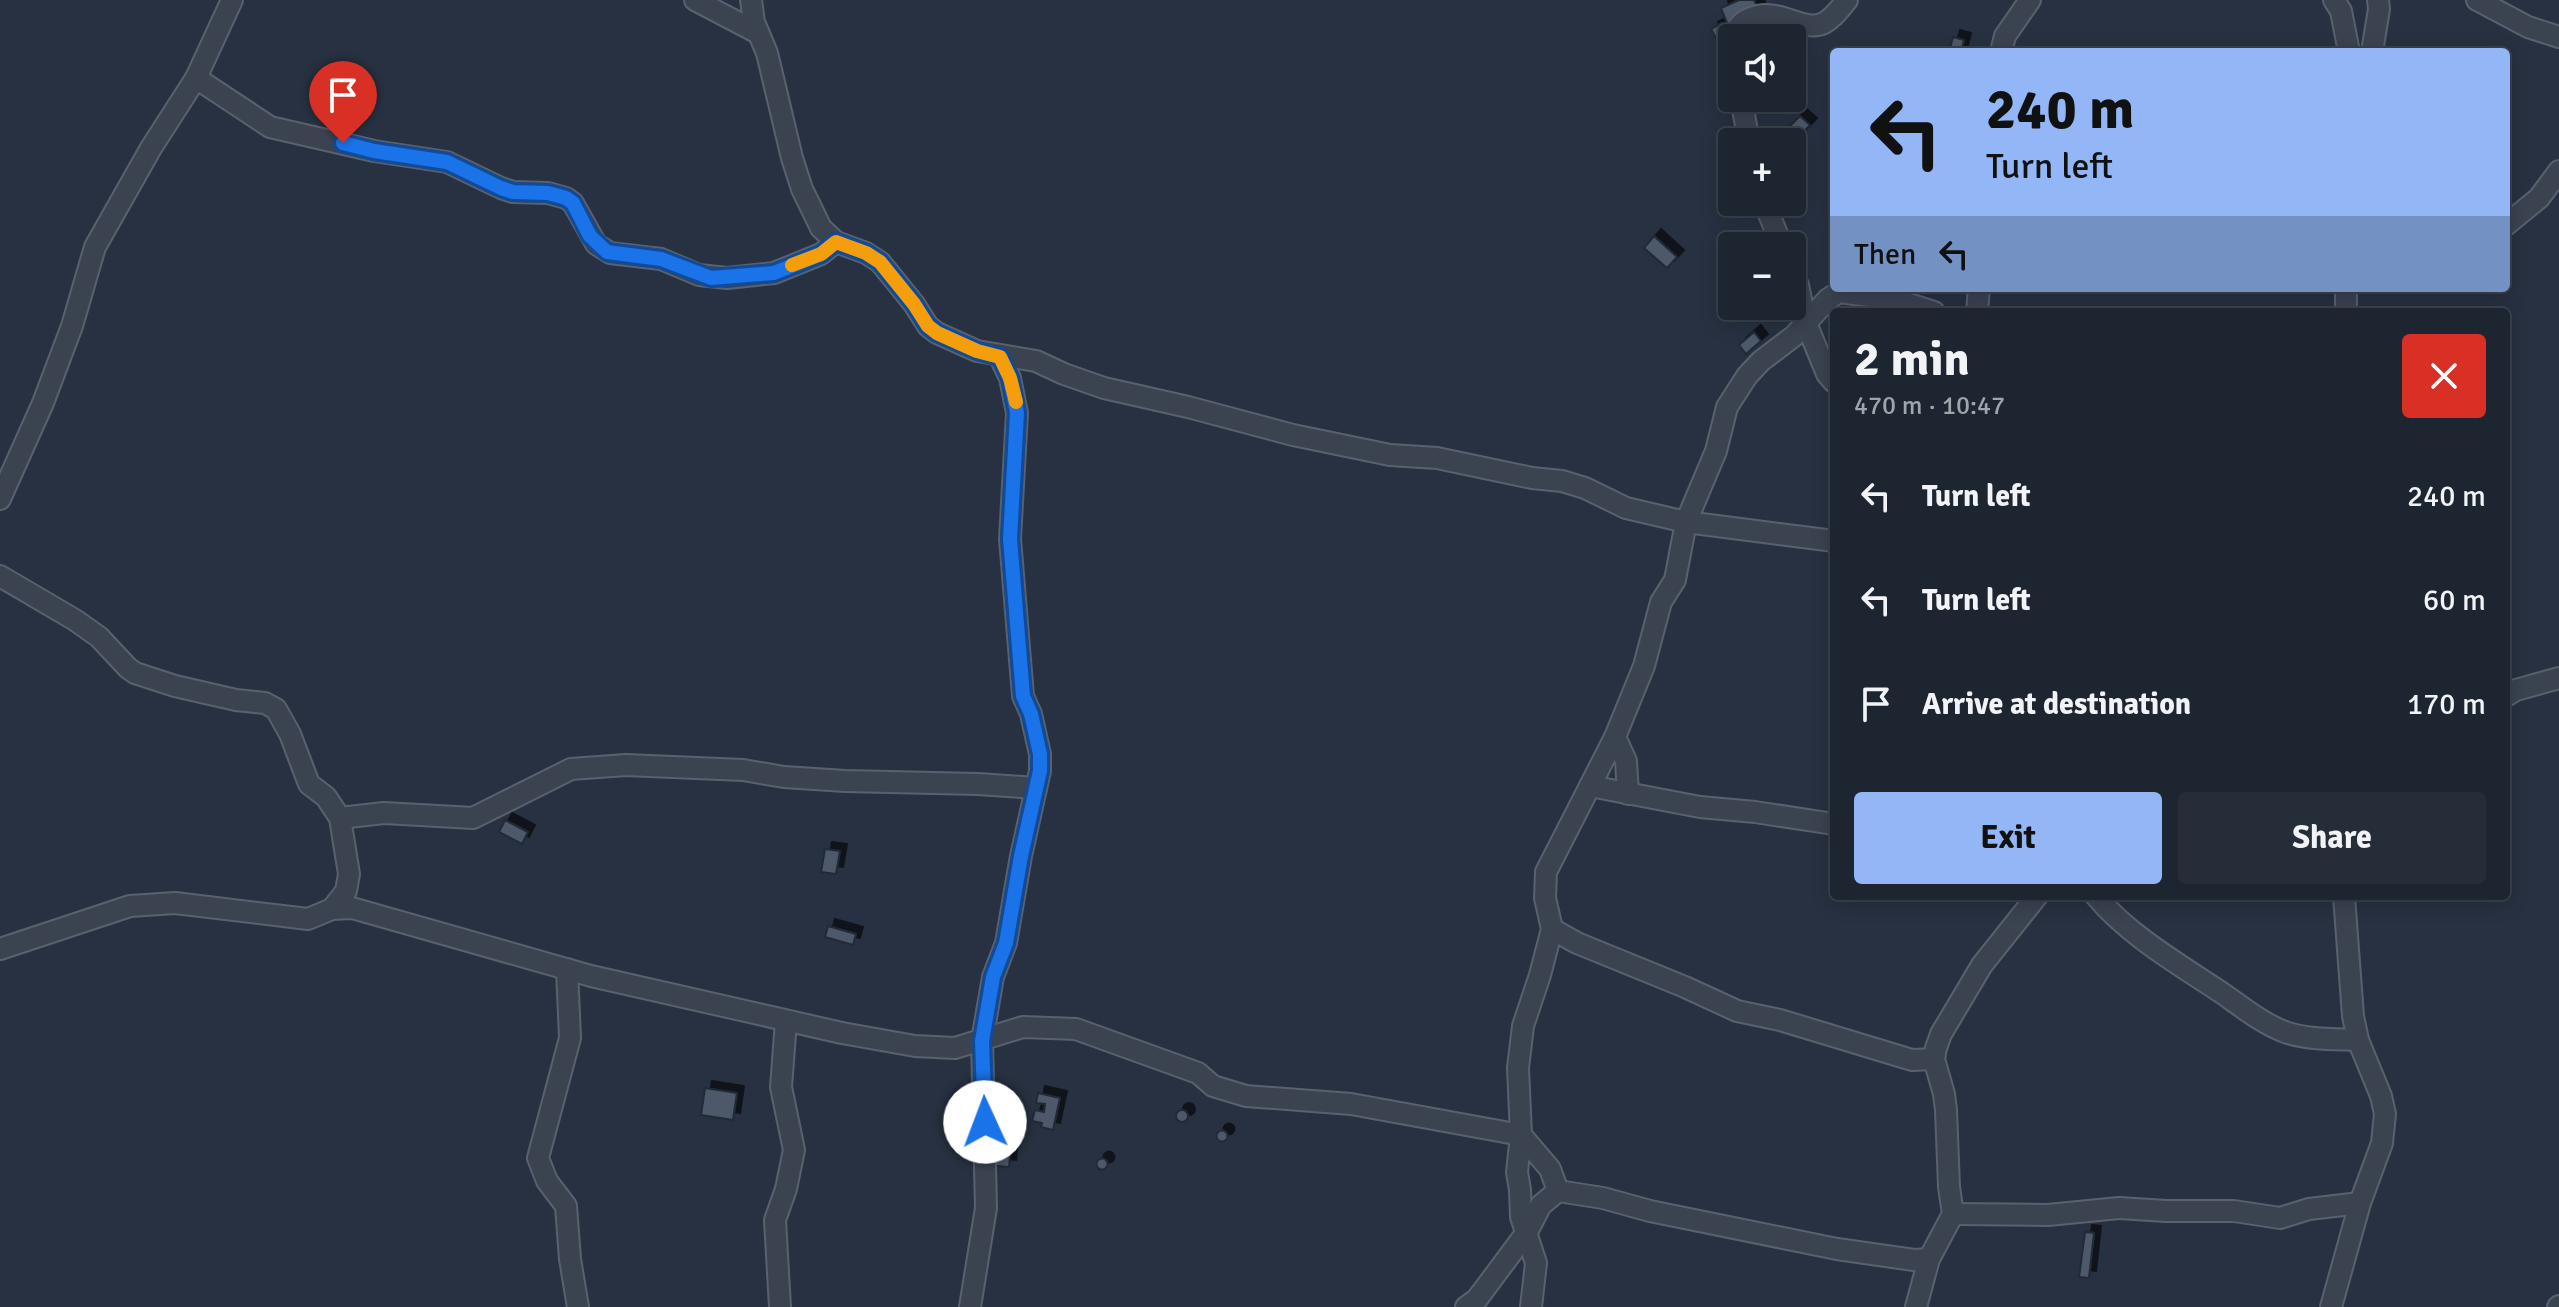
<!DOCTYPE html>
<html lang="en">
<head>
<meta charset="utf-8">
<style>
	:root { --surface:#1d2531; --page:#252d39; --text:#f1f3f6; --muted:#a0a5ab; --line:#3b424d; --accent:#92b6f6 }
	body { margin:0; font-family:Signika,sans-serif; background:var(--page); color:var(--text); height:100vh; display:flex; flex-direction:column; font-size:30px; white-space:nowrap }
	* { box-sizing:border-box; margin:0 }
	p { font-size:26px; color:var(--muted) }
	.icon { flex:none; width:44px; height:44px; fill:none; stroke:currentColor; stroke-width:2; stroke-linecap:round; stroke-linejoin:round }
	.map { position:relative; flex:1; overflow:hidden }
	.details { position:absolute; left:1830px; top:308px; width:680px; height:592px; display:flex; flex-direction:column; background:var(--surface); border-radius:8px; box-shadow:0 4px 20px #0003,0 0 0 2px var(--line) }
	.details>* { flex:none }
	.banner { position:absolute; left:1830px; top:48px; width:680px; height:244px; border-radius:8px; box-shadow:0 4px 20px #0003,0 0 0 2px var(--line); background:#92b6f6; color:#111; overflow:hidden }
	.tools { position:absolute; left:1718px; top:24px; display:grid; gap:16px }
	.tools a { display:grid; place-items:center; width:88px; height:88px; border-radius:8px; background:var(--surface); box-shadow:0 4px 20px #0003,0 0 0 2px var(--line); font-size:40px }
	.pin { position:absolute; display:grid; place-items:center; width:68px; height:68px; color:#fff; margin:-82px -34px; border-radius:50% 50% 50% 0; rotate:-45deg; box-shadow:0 0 8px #0007 }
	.pin .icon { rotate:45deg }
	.me { position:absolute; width:88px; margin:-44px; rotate:358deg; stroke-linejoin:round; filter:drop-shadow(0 0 6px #0008) }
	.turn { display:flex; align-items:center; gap:28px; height:168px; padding:0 24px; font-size:36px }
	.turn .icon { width:104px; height:104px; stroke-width:2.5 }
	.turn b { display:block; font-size:56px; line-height:68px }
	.then { display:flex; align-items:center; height:76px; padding:0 24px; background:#0003; gap:16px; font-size:30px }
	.round { display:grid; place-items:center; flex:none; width:84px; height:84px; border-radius:8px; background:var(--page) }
	.overview { display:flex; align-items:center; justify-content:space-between; height:136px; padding:0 24px }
	h1 { font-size:48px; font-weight:700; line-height:60px }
	.cta { display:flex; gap:16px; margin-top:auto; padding:16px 24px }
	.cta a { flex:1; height:92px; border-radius:8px; background:var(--accent); color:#111; font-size:32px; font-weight:700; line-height:92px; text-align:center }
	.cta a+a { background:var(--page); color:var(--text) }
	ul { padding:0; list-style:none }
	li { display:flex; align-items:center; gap:24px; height:104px; padding:0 24px }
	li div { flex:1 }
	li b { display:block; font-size:30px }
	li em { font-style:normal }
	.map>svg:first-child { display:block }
	.building { fill:#4d586a; stroke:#222a38; stroke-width:2; filter:url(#shadow) }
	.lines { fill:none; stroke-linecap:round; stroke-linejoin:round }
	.street-casing { stroke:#59616e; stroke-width:24 }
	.street { stroke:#3b4351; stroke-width:20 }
	.route-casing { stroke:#114b97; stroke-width:20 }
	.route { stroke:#1a73e8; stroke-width:14 }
	.slow { stroke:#f59e0b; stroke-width:14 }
</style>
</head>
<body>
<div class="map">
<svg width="2559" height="1307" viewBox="0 0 2559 1307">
	<defs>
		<filter id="shadow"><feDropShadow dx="7" dy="-7" stdDeviation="0" flood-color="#0009"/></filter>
	</defs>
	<rect width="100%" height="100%" fill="#273141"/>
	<g class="building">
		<polygon points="1739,0 1754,0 1758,9 1727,23 1721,8"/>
		<polygon points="1722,23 1727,35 1717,40 1711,29"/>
		<polygon points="1953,37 1964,40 1961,52 1949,52"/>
		<polygon points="1800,116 1810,125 1792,144 1792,142 1782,142 1778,138"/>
		<polygon points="1654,236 1677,257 1667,268 1644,248"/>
		<polygon points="1754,332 1761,341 1746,354 1739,345"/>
		<polygon points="505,820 528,832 522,844 499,832"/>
		<polygon points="825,849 840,851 836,874 821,872"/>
		<polygon points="828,926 856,934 853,945 825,937"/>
		<polygon points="705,1088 737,1093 733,1120 701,1115"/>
		<polygon points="1038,1093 1060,1098 1053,1130 1041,1127 1042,1123 1032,1121 1035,1110 1044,1112 1045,1104 1036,1103"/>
		<circle cx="1182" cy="1116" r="6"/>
		<circle cx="1222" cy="1136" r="5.5"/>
		<polygon points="989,1154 1010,1156 1009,1167 988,1165"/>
		<circle cx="1102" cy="1164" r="5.5"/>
		<polygon points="2085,1232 2094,1233 2089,1278 2079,1277"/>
	</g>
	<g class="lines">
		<g class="street-casing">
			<g id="street">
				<polyline points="695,0 758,33"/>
				<polyline points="751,0 754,22 767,53 792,158 802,189 821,228 836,242 866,253 880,262 914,304 928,326 937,333 977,351 1036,361 1064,374 1104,388 1188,407 1293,435 1390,455 1437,458 1532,478 1562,481 1585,488 1626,508 1686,522 1834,541"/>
				<polyline points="2334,0 2341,11 2349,52"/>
				<polyline points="2477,0 2528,27 2559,37"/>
				<path d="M1734,38C1737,28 1740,23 1749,19C1779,5 1802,34 1824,23C1833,18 1841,8 1847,0"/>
				<polyline points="2001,52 2005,36 2030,0"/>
				<polyline points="2372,52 2379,9 2378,0"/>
				<polyline points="196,78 270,127 374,151 447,162 501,188 513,192 548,193 566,198 573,203 596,244 610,253 661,259 699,275 727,278 774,273 821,254 836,242"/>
				<polyline points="1741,98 1749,142"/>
				<polyline points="1764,202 1782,246"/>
				<polyline points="2506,225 2539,198 2559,171"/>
				<polyline points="1798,285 1806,323 1827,374 1834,382"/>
				<polyline points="2346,288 2346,312"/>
				<polyline points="1977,312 1979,288"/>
				<polyline points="0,499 43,403 72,326 95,247 151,148 196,78 232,0"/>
				<polyline points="0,576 75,620 99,637 128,668 135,673 175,686 236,700 265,703 276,709 290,734 309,784 326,797 340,818 349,874 346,891 332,909 308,919 175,903 130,906 0,949"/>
				<polyline points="2506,696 2516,690 2559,678"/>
				<polyline points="1615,737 1626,761 1628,794"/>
				<polyline points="1590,786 1700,807 1755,812 1834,824"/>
				<polyline points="340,818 384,813 473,818 571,769 626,765 743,770 784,777 845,781 978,784 1036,788"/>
				<path d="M2096,896C2128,935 2180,965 2222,993C2242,1007 2263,1024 2285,1032C2308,1040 2334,1039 2358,1040"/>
				<polyline points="332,909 352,908 591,976 842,1033 915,1046 955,1048 1023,1027 1076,1029 1198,1073 1213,1086 1246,1096 1351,1104 1521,1135 1550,1169 1558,1191"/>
				<polyline points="1552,929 1577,943 1685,987 1737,1011 1780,1020 1912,1060 1934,1059"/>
				<polyline points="567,969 570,1038 538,1158 547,1181 566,1206 570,1259 578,1307"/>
				<polyline points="1953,1214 2048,1215 2119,1208 2166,1211 2234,1211 2280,1218 2309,1209 2360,1203"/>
				<polyline points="780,1307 775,1220 786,1189 794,1150 781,1087 786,1021"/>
				<polyline points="970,1307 986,1208 982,1041 993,977 1006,943 1021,856 1040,771 1040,754 1031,714 1023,696 1010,539 1017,413 1010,378 1000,357"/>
				<polyline points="1466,1307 1477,1299 1527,1232 1541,1205 1558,1191 1603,1198 1650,1211 1837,1249 1914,1260 1929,1259"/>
				<polyline points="1531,1307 1536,1263 1521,1217 1520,1190 1517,1172 1521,1135 1518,1068 1523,1026 1540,975 1552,929 1545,898 1546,872 1615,737 1644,666 1661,602 1675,580 1686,522 1716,451 1727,407 1747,376 1761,361 1794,336 1828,299 1839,292 1893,299 1934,312"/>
				<polyline points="1916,1307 1929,1259 1953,1214 1949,1187 1946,1110 1944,1094 1934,1059 1936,1048 1941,1034 1982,965 2037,896"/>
				<polyline points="2331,1307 2360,1203 2382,1143 2385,1114 2381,1096 2358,1040 2353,1016 2344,896"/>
				<polyline points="2558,1307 2559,1306"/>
			</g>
		</g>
		<use href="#street" class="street"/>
	</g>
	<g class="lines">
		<g class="route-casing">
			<polyline id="route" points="343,143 374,151 447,162 501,188 513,192 548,193 566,198 573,203 590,236 607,252 661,259 711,278 774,273 821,254 836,242 866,253 880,262 914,304 928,326 937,333 977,351 1000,357 1010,378 1017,413 1010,539 1023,696 1031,714 1036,736 1040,754 1040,771 1021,856 1006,943 993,977 982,1041 985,1122"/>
		</g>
		<use href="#route" class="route"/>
		<polyline class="slow" points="792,265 821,254 836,242 866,253 880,262 914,304 928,326 937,333 977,351 1000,357 1010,378 1016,402"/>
	</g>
</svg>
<div class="tools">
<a><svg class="icon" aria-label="sound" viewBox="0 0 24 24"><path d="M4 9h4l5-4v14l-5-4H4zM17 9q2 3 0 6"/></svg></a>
<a>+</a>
<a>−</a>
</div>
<div class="pin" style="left:343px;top:143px;background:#d93025"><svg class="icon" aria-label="arrive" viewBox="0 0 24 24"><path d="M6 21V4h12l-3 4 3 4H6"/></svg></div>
<svg class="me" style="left:985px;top:1122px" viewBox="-20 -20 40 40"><circle r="19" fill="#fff"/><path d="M0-13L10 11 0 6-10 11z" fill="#1a73e8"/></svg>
<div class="banner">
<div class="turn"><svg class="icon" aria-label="left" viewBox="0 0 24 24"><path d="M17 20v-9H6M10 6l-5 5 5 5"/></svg><div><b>240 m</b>Turn left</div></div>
<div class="then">Then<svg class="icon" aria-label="left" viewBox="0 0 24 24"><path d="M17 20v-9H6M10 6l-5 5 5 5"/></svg></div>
</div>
<section class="details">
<div class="overview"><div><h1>2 min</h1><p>470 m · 10:47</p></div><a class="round" style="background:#d93025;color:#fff"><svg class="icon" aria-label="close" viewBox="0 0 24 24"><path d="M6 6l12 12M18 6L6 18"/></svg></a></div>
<ul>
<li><svg class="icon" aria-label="left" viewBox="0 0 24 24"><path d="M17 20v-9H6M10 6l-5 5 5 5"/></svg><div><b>Turn left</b></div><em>240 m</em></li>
<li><svg class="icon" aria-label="left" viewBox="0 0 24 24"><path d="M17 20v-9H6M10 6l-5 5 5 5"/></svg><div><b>Turn left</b></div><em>60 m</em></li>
<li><svg class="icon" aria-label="arrive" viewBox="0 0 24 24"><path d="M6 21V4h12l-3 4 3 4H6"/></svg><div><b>Arrive at destination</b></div><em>170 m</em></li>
</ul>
<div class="cta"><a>Exit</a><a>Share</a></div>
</section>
</div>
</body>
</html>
